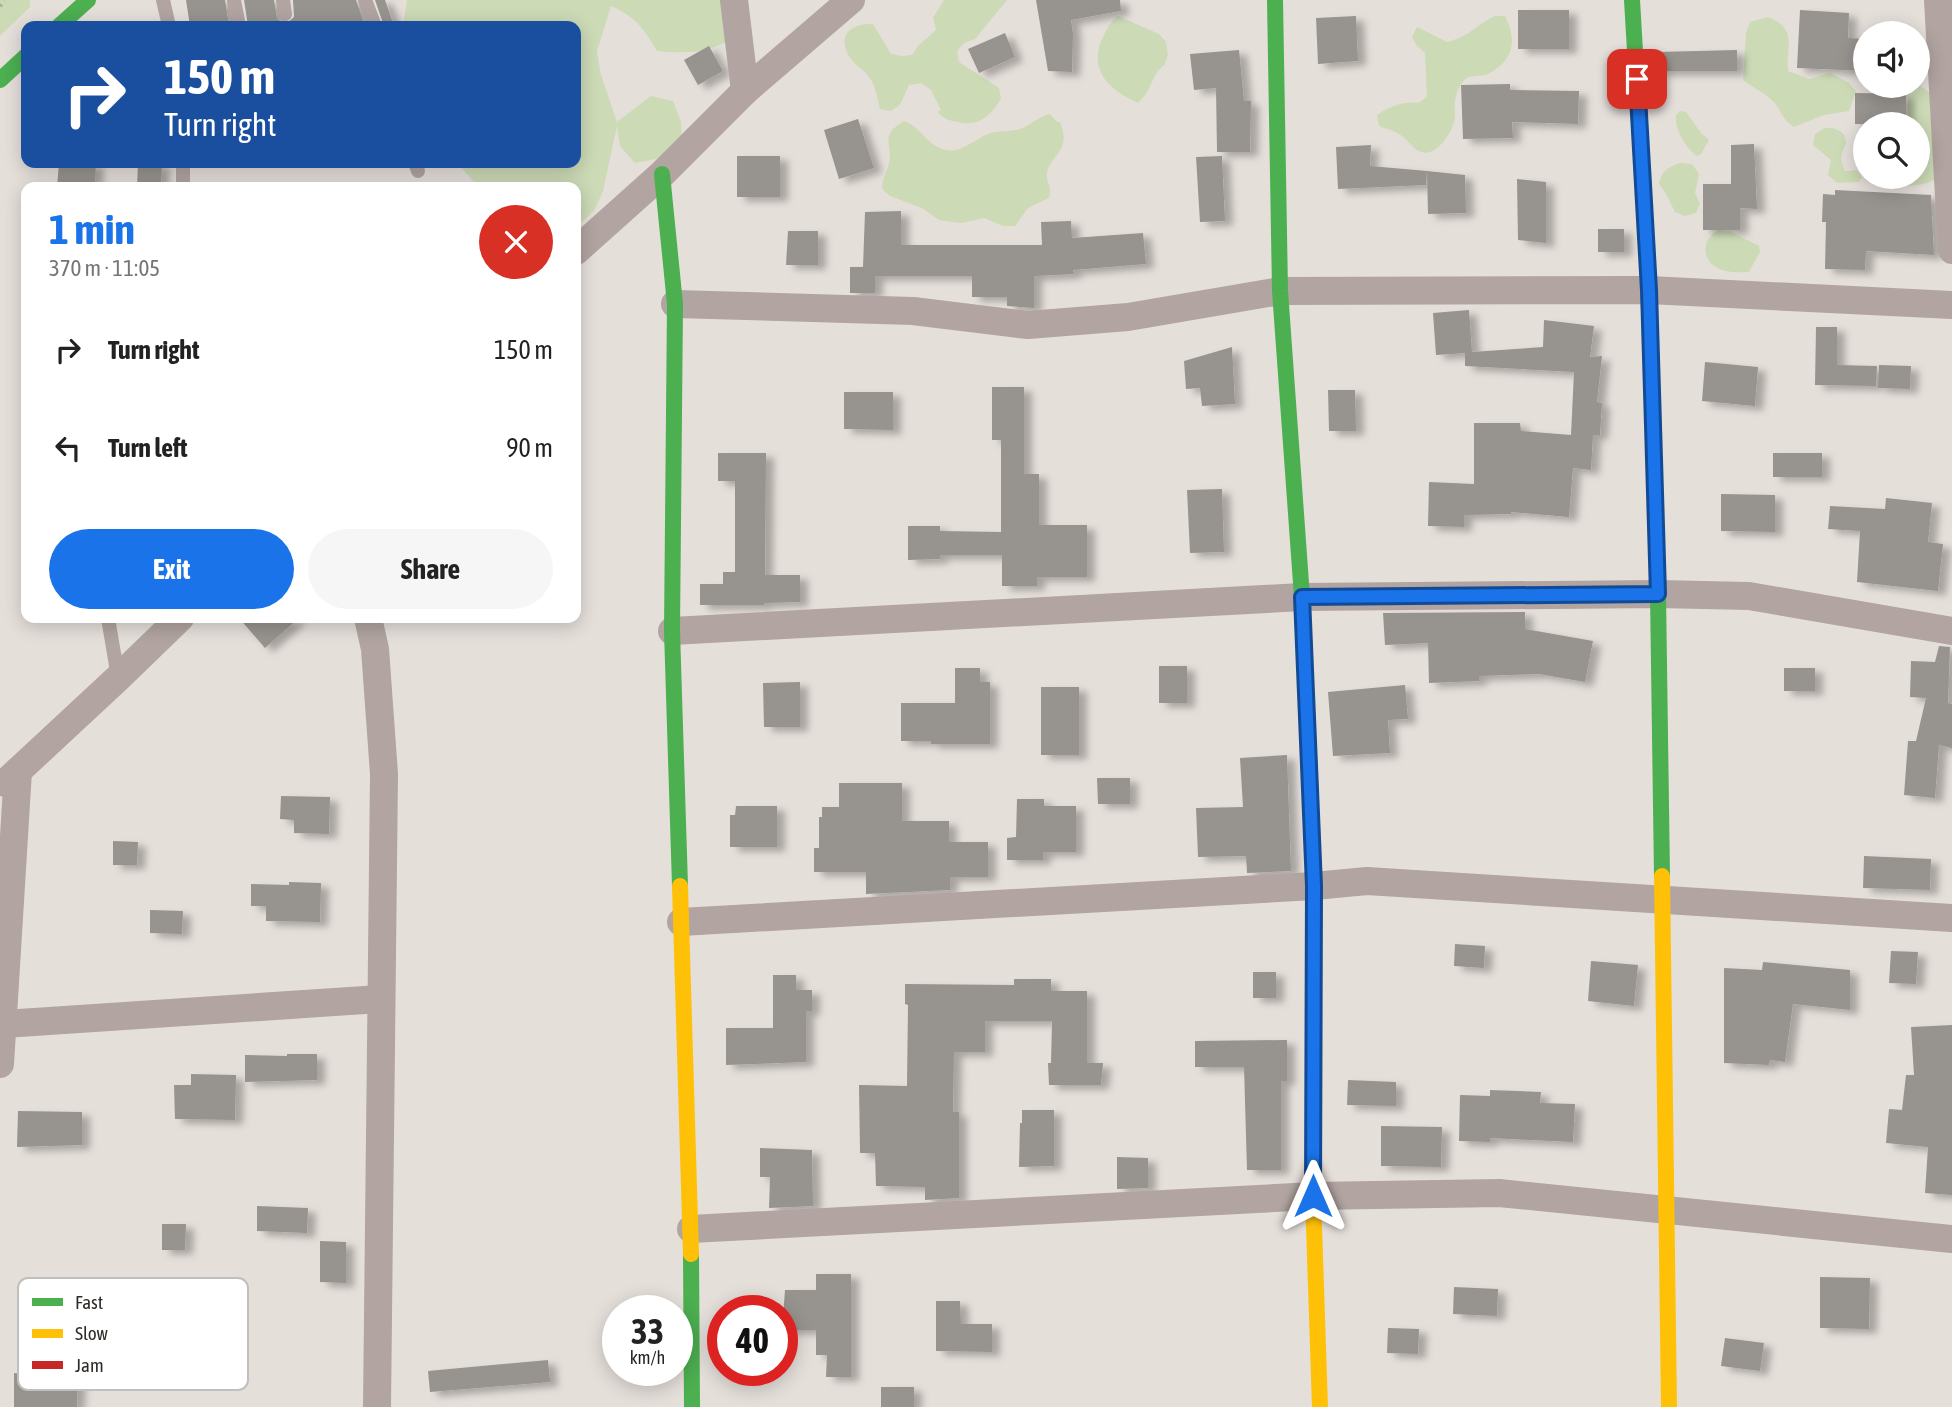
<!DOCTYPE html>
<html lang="en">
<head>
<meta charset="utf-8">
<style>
	:root { --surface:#fff; --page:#f6f6f6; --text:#222; --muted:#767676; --accent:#1a73e8 }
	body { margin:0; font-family:"Asap Condensed",sans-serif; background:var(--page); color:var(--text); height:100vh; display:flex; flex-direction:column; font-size:26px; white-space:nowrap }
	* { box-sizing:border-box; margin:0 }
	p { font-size:23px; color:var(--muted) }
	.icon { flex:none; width:38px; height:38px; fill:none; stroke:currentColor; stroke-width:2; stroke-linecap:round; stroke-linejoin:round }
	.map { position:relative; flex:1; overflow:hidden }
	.drawer { position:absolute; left:21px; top:182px; width:560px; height:441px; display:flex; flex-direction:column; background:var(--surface); border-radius:14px; box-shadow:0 4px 18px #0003 }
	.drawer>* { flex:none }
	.banner { position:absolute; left:21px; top:21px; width:560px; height:147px; border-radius:14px; box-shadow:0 4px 18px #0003; background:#1a4fa0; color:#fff; overflow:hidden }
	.tools { position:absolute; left:1853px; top:21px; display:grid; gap:14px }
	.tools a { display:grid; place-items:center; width:77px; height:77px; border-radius:50%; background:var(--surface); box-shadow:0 4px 18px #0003; font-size:35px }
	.speed { position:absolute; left:602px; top:1295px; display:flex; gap:14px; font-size:35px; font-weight:700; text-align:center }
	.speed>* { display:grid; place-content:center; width:91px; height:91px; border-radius:50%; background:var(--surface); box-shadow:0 4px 18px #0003; line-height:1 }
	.speed small { font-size:18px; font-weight:400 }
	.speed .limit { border:10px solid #d22; background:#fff; color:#111 }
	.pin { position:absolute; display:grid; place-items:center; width:60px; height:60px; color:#fff; margin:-30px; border-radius:14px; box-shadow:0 4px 10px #0006 }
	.me { position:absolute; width:77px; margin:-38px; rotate:0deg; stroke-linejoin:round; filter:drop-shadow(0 0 5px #0008) }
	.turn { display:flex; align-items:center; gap:24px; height:147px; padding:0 28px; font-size:32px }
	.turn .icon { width:91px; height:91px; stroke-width:2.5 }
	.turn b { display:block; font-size:49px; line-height:60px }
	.round { display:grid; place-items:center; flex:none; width:74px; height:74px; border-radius:37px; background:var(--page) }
	.head { display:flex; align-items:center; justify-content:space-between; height:119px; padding:0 28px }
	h1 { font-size:42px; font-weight:700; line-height:52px; color:var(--accent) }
	.primary-button { display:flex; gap:14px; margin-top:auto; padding:14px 28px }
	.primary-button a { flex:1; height:80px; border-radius:42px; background:var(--accent); color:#fff; font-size:28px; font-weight:700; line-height:80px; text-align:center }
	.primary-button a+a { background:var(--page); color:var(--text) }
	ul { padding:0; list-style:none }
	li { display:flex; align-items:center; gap:21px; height:98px; padding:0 28px }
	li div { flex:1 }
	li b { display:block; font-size:26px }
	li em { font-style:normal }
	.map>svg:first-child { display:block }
	.green { fill:#ccdab6 }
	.building { fill:#97938f; filter:url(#shadow) }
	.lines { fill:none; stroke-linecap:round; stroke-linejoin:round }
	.path { stroke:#ada4a0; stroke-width:4.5; stroke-dasharray:2 5; stroke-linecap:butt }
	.lane { stroke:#b1a4a1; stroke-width:14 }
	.street { stroke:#b1a4a1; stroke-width:28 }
	.fast { stroke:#4caf50; stroke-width:16 }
	.slow { stroke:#ffc107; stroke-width:16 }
	.jam { stroke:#c62828; stroke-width:16 }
	.route-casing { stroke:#114b97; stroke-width:18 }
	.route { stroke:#1a73e8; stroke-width:12 }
	.key { fill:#fff; stroke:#c1bfbe; stroke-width:2 }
	.key-label { font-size:19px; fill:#2f2b27 }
</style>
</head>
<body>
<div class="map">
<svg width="1952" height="1407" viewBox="0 0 1952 1407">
	<defs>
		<filter id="shadow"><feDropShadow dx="8" dy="4.5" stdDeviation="3.5" flood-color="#0004"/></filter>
	</defs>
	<rect width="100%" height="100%" fill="#e5dfda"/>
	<g class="green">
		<polygon points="0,0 30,0 30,7 0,36"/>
		<path d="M407,0H746L740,34C710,53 691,54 657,51C645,30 634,15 611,6L597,51L601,75L617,122L651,96L673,101L681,122L682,144L656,159L635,163L620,146L617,126L603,191L594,211L576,227V187H475V183L457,163H576V26H403Z"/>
		<path d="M944,0H1007L975,39L964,43L957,51L959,62L999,88L1001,99C990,116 979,127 958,122C948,120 945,120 938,112L941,110L931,90L921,83L909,85L900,105L891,111L880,109C877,98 876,86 869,77C864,70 855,65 850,58C836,35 851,23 873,24L891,54L902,56L912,55L918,46L936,30L933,18Z"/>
		<path d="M1118,16L1159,34L1166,42L1168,54L1165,64L1157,72L1146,94L1138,103C1110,90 1088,71 1102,39C1107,29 1109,23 1118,16Z"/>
		<path d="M1495,16H1505C1518,41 1513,61 1488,74C1481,77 1472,75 1467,78C1462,80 1457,91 1456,96C1454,103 1455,111 1455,118C1453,130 1442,148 1430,152C1415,156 1410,140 1399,134C1394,130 1385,129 1379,126L1377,115C1389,107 1404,101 1418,103L1427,97L1425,53L1417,46L1412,37L1417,27L1447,42C1469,37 1476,25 1495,16Z"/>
		<path d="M1768,17C1799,29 1785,48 1788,71L1809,79L1830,73L1849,83L1856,91L1849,111L1824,115L1794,127C1781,119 1782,110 1772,100C1763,92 1752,87 1743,80L1746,33L1750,22Z"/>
		<path d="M1918,84L1930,93L1936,179C1923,186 1901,190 1893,177H1918V124H1908V99L1902,90H1879L1875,86Z"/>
		<path d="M1680,111L1686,112L1701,133L1709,140L1701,154L1697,156C1686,148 1674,129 1676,115Z"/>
		<path d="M1050,114L1057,122H1060C1073,153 1047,156 1047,175C1047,185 1052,185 1049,198L1028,208L1015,226H1003L984,218L961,223L939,220L922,208L890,196L882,189C882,179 886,175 888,167C895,144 877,137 904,121C920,126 926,144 943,149C960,155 973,140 988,134C999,130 1010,132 1020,129C1031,125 1038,117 1050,114Z"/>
		<path d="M1825,128C1833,127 1847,131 1846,143C1846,145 1842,151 1842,154C1840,160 1843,166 1845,171C1852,172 1857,166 1862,177L1859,182L1837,183L1828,175L1831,160L1813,145L1815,134Z"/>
		<path d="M1680,163L1692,164L1699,174L1695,193L1700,203L1696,213L1685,216L1675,212L1665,192L1659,184C1661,171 1668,167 1680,163Z"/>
		<path d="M1718,230L1729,231L1759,246L1760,252L1749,272C1742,272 1733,273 1726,271C1704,267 1697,243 1718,230Z"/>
	</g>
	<g class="building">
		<polygon points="186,0 225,0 229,26 190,26"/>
		<polygon points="244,0 274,0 277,19 286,24 294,17 293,0 356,0 365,26 248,26"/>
		<polygon points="375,0 385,0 394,26 384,26"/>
		<polygon points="1036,0 1120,0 1121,11 1071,20 1073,34 1072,72 1048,71"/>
		<rect x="1518" y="10" width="51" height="39"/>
		<polygon points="1800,10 1849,13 1848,38 1866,39 1866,71 1797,68"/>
		<polygon points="1356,16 1358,61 1318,64 1316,18"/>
		<polygon points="1005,33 1015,57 979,73 968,49"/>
		<polygon points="709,46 723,71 698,85 684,60"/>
		<polygon points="1239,50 1244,101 1251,101 1250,152 1217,152 1216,88 1194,90 1190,54"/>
		<polygon points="1737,50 1737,71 1658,71 1657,52"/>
		<polygon points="1510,84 1510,90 1579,91 1578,124 1512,122 1513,138 1463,139 1461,85"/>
		<polygon points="1855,93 1906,94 1906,124 1855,124"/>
		<polygon points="858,119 874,168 839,179 824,130"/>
		<polygon points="1754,144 1757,209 1740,208 1740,230 1703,230 1703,184 1731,184 1731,145"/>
		<polygon points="1371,145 1370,166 1427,171 1426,185 1338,189 1336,147"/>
		<rect x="737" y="156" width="43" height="41"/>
		<polygon points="1222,156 1225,221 1200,222 1196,157"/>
		<polygon points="59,163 96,163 95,187 57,187"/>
		<polygon points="138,163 162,163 161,187 137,187"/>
		<polygon points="1427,171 1465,175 1466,213 1428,214"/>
		<polygon points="1517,179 1546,182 1546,243 1518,240"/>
		<polygon points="1835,190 1931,195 1934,255 1866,251 1865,270 1825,269 1826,222 1822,222 1823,194 1835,195"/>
		<polygon points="901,211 901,245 1042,245 1041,222 1071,221 1072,238 1143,233 1146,264 1073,270 1074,274 1034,276 1034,308 1007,306 1007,297 972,297 972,276 875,276 875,293 850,293 850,267 863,267 865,212"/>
		<rect x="1598" y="229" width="26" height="23"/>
		<polygon points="788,231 818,231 818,265 786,265"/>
		<polygon points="1469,310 1472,352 1543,347 1544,320 1594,326 1590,357 1602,356 1597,402 1602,403 1600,435 1593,435 1591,470 1573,468 1569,517 1511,512 1511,514 1464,515 1464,527 1428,526 1429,482 1474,484 1474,423 1520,423 1521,431 1571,435 1574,372 1465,366 1465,353 1436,355 1433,313"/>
		<polygon points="1816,327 1837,327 1837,365 1877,366 1876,386 1815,385"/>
		<polygon points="1232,347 1235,404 1202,406 1200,388 1186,389 1184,361"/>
		<polygon points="1705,362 1758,367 1755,406 1702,401"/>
		<polygon points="1879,365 1911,366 1910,389 1878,388"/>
		<polygon points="992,387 1024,387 1024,474 1039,474 1039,525 1087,525 1087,577 1037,577 1037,586 1002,586 1002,555 940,555 940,559 908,560 908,526 940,526 940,531 1001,532 1001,440 992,440"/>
		<polygon points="1328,390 1355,390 1356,431 1329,431"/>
		<polygon points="844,392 893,392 893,430 844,429"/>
		<polygon points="718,453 766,453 765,575 800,575 800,602 764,603 764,605 700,605 700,584 723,584 723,572 735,572 735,481 718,481"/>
		<rect x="1773" y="453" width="49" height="24"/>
		<polygon points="1222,489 1224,552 1190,553 1187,490"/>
		<polygon points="1721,494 1775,495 1775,532 1721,531"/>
		<polygon points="1886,498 1932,503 1928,542 1943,544 1938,591 1857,582 1860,531 1828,529 1830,506 1885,509"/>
		<polygon points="1525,612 1525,629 1593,641 1585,682 1539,674 1479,676 1479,681 1429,683 1428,643 1385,645 1383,613"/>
		<polygon points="239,618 299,618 265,648"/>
		<polygon points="1939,646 1950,647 1948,703 1952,704 1952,748 1939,745 1935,798 1904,795 1908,741 1916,741 1926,698 1910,697 1911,661 1935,662"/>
		<rect x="1159" y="666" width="28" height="37"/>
		<polygon points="955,668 980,668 980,682 990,682 990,744 931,744 931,741 901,741 901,703 955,703"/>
		<rect x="1784" y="668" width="31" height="23"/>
		<polygon points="800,682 800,727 764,727 763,683"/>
		<polygon points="1405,685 1408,719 1388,720 1390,753 1333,756 1328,692"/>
		<rect x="1041" y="687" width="38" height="68"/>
		<polygon points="1287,755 1291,871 1247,873 1246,856 1198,857 1196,808 1243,807 1240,758"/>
		<polygon points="1097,778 1130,778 1130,804 1098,804"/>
		<polygon points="839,783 902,783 902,821 949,821 949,842 988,842 988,877 950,877 950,890 866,894 866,872 814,872 814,848 819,848 819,817 822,817 822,807 839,807"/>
		<polygon points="281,796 330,797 329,834 294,833 294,820 280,819"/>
		<polygon points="1017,799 1044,799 1044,806 1076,806 1076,852 1043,852 1043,860 1007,860 1007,838 1016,837"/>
		<polygon points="736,806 777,806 777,847 730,847 730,815 735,815"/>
		<polygon points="113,841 138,842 137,865 113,865"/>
		<polygon points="1864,856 1931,859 1930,890 1863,888"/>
		<polygon points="289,882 321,883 320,922 266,921 266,906 251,906 251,884 289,885"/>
		<polygon points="150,910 183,911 182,934 150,933"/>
		<polygon points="1455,944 1485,946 1484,968 1454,966"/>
		<polygon points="1891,951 1918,952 1916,984 1889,983"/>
		<polygon points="1591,961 1638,965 1634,1006 1588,1001"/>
		<polygon points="1763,962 1850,970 1850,1010 1793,1004 1785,1062 1770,1060 1769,1065 1724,1063 1724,968 1762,970"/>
		<rect x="1253" y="972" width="23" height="26"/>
		<polygon points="773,975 796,975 796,990 812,990 812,1011 806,1011 806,1062 726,1065 726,1028 773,1028"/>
		<polygon points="1014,979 1051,979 1051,991 1087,991 1087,1063 1103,1063 1101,1085 1049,1085 1048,1063 1051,1063 1052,1021 985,1021 985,1052 954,1052 953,1112 959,1112 959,1198 925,1200 925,1187 876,1186 875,1153 860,1153 859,1085 907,1086 908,1005 905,1004 905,984 1014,985"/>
		<polygon points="1952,1025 1952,1195 1925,1193 1928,1147 1886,1143 1889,1109 1902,1110 1906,1075 1914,1075 1911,1027"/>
		<polygon points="1287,1040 1287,1081 1281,1081 1281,1170 1247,1170 1244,1067 1195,1067 1195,1041"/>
		<polygon points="287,1054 317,1054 317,1080 245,1082 245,1055 287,1056"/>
		<polygon points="191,1074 236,1075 235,1120 175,1119 174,1085 191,1085"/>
		<polygon points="1348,1080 1396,1082 1396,1106 1347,1105"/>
		<polygon points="1490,1090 1541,1092 1540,1103 1575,1104 1573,1142 1490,1138 1490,1142 1459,1141 1460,1095 1490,1096"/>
		<polygon points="1022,1110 1054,1110 1054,1166 1019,1167 1020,1123 1022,1123"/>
		<polygon points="18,1111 82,1112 82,1145 17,1147"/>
		<polygon points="1381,1126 1442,1127 1441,1167 1381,1166"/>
		<polygon points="760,1148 812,1150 813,1206 769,1208 770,1177 760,1177"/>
		<polygon points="1117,1157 1148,1158 1148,1188 1117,1189"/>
		<polygon points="257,1206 308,1208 307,1233 257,1231"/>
		<polygon points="162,1224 186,1224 185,1250 162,1250"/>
		<polygon points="320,1241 346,1242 346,1283 320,1282"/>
		<polygon points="816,1274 851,1274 851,1377 826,1377 827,1355 816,1355 816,1330 782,1330 785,1290 816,1290"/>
		<polygon points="1820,1277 1870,1278 1869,1329 1820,1328"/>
		<polygon points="1454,1287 1498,1289 1497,1316 1453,1314"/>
		<polygon points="936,1301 960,1301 961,1324 992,1324 992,1352 936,1351"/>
		<polygon points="1388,1328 1419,1329 1418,1354 1387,1353"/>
		<polygon points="1725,1338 1764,1343 1760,1371 1721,1366"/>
		<polygon points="548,1360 550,1382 430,1392 428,1371"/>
		<polygon points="24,1369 64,1369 64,1376 78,1376 77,1407 14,1407 14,1373 24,1374"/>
		<rect x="881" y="1387" width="33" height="20"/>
	</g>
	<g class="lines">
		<polyline class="path" points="0,6 4,0"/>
		<g class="lane">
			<polyline points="163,0 169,26"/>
			<polyline points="234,0 239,26"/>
			<polyline points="283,0 285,14"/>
			<polyline points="365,0 375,26"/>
			<polyline points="183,163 183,187"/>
			<polyline points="415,163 418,171"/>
			<polyline points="108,618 118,677"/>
		</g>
		<g class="street">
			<polyline points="734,0 745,91"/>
			<polyline points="1938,0 1952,250"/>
			<polyline points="576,251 662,174 745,91 851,0"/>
			<polyline points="675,304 913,311 1028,325 1128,317 1280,291 1649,290 1952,305"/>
			<polyline points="368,618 375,649 384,774 377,1407"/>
			<polyline points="672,631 1302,597 1658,594 1749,596 1952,631"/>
			<polyline points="5,783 118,678 180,618"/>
			<polyline points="681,922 1314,886 1367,881 1952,918"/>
			<polyline points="4,1024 380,999"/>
			<polyline points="0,1064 18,771"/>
			<polyline points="691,1229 1313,1196 1499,1193 1952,1239"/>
		</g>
		<g class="fast">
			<polyline points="1275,0 1280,291 1302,597 1309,756"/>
			<polyline points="1632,0 1649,290 1658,594 1662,876"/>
			<polyline points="59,26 88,0"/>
			<polyline points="0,80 26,56"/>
			<polyline points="662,174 675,304 672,631 680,886"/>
			<polyline points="691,1254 692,1407"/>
		</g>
		<g class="slow">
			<polyline points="1662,876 1669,1407"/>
			<polyline points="680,886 691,1254"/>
			<polyline points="1314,996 1313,1196 1320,1407"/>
		</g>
		<polyline class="jam" points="1309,756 1314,886 1314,996"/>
	</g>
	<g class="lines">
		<g class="route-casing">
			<polyline id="route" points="1313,1196 1314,886 1302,597 1658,594 1649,290 1637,79"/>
		</g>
		<use href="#route" class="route"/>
	</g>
	<rect x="18" y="1278" width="230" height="112" rx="10" class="key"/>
	<rect x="32" y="1298" width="31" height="8" fill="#4caf50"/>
	<rect x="32" y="1329" width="31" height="9" fill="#ffc107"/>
	<rect x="32" y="1361" width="31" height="8" fill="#c62828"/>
	<g class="key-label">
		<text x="75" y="1309">Fast</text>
		<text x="75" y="1340">Slow</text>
		<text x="75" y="1372">Jam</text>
	</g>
</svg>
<div class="tools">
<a><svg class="icon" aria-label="sound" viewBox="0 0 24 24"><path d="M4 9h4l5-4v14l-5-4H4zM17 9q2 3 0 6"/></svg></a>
<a><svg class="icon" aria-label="search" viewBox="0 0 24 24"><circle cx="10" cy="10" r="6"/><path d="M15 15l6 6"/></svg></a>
</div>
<div class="speed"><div>33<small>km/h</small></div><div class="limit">40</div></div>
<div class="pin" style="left:1637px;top:79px;background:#d93025"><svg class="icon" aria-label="arrive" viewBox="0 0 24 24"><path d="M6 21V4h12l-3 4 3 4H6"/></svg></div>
<svg class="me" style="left:1313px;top:1196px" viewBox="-20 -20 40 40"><path d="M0-17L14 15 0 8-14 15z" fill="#1a73e8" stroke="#fff" stroke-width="4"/></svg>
<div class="banner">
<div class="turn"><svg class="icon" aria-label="right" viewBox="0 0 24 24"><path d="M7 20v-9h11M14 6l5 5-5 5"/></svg><div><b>150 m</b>Turn right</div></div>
</div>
<section class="drawer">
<div class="head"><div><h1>1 min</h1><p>370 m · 11:05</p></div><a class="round" style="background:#d93025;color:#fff"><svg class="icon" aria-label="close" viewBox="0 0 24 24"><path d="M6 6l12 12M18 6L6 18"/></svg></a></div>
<ul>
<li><svg class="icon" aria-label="right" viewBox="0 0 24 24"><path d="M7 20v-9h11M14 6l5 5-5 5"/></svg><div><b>Turn right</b></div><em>150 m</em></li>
<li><svg class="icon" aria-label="left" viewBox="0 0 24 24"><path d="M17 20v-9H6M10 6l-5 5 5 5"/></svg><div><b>Turn left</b></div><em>90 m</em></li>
</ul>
<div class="primary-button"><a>Exit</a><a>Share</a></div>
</section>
</div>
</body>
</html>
